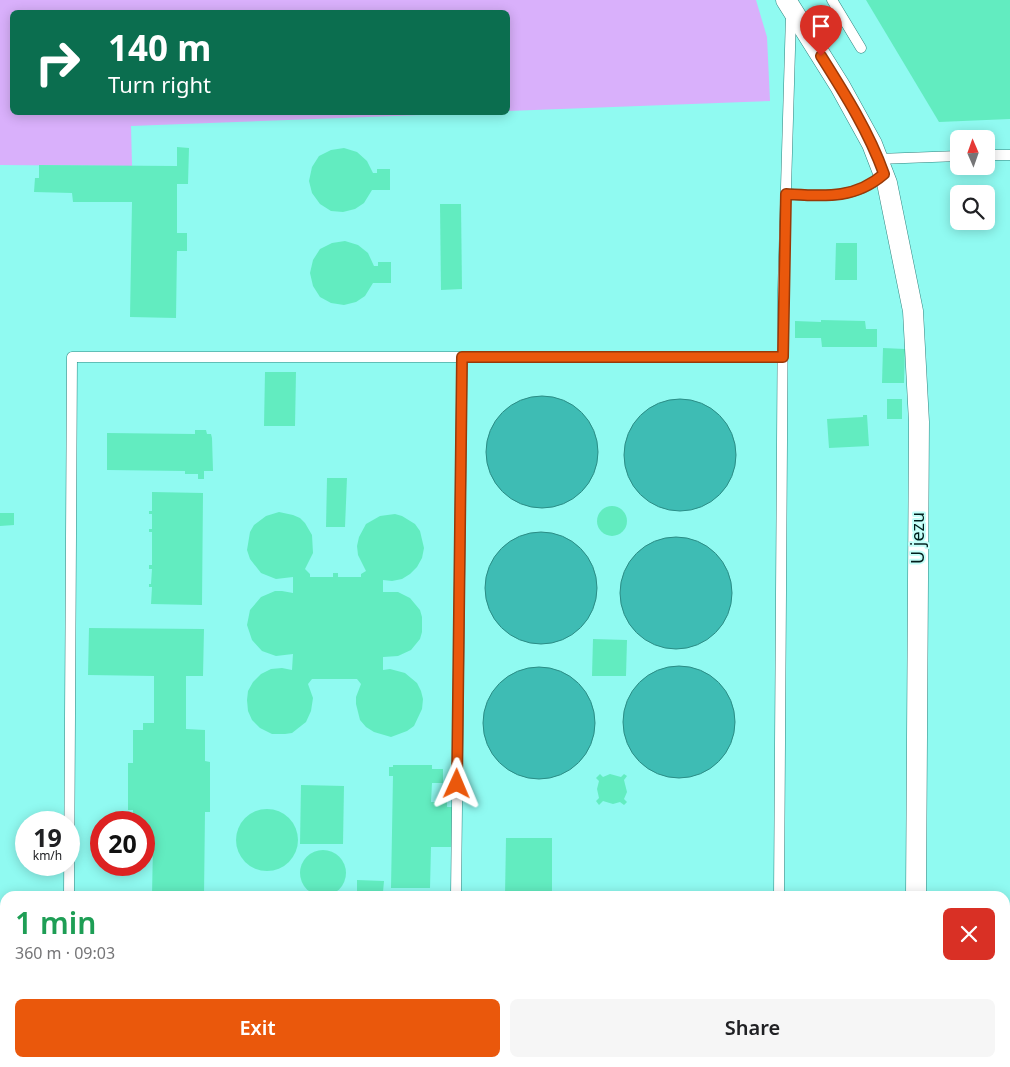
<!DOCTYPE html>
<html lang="en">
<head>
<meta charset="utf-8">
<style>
	:root { --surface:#fff; --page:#f6f6f6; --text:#202124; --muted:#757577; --accent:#ea580c }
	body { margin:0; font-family:"Noto Sans",sans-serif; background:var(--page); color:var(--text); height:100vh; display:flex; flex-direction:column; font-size:19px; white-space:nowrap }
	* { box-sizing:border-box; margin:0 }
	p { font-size:16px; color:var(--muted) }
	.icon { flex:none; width:28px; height:28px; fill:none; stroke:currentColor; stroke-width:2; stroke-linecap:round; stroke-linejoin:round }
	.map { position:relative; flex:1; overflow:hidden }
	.drawer { position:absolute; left:0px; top:891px; width:1010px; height:176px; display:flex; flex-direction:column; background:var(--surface); border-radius:15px 15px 0 0; box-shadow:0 2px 12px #0003 }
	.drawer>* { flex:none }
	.hud { position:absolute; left:10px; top:10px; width:500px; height:105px; border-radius:8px; box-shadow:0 2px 12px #0003; background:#0b6e4f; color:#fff; overflow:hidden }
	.needle { width:32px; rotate:358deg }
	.buttons { position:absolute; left:950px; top:130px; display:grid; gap:10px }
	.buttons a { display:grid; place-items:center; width:45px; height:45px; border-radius:8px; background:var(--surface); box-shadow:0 2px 12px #0003; font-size:25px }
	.speed { position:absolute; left:15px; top:811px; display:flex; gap:10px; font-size:25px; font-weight:700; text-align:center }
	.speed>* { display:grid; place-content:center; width:65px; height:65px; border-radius:50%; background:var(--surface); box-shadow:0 2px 12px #0003; line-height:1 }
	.speed small { font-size:12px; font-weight:400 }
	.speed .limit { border:8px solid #d22; background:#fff; color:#111 }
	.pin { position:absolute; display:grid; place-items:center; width:42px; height:42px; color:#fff; margin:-51px -21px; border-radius:50% 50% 50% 0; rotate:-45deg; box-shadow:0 0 5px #0007 }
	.pin .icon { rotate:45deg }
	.me { position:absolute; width:55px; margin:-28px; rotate:1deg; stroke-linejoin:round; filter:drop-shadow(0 0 4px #0008) }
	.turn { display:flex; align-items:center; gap:18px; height:105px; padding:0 15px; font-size:22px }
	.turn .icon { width:65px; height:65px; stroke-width:2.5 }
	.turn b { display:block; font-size:35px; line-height:42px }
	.round { display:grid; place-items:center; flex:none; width:52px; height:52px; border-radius:8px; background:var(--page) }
	.overview { display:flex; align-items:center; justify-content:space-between; height:85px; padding:0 15px }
	h1 { font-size:30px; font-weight:600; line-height:38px; color:#1e9e55 }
	.action { display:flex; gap:10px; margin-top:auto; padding:10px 15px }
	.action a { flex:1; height:58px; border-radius:8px; background:var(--accent); color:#fff; font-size:20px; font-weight:600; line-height:58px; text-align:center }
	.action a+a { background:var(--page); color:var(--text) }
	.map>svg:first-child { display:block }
	.green { fill:#d9b0fb }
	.water { fill:#3ebcb4; stroke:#2b8d86 }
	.building { fill:#62ecc0 }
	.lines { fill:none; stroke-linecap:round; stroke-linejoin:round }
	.service-casing { stroke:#30837e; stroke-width:11 }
	.minor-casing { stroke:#30837e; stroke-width:21 }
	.service { stroke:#fff; stroke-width:10 }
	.minor { stroke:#fff; stroke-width:20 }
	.route-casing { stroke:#983908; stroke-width:12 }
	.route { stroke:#ea580c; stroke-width:9 }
	.labels { text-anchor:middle; stroke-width:4; stroke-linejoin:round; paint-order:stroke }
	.street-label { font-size:18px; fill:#001e1c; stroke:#c4fff9 }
</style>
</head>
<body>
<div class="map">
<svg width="1010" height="1067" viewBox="0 0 1010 1067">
	<rect width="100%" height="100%" fill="#90faf1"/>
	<polygon class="green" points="0,0 756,0 767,37 770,101 508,111 508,12 12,12 12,112 475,113 131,126 132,166 0,165"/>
	<g class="water">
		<circle cx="542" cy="452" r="56"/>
		<circle cx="680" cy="455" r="56"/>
		<circle cx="541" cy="588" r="56"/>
		<circle cx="676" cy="593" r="56"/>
		<circle cx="679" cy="722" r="56"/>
		<circle cx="539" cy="723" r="56"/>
	</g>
	<g class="building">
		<polygon points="866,0 1010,0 1010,119 939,122"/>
		<polygon points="177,147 189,148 188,184 177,184 177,233 187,233 187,251 177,251 176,318 130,317 132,202 73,202 72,193 34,192 35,178 39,178 39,165 177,166"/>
		<polygon points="344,148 357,152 367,161 373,173 377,173 377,169 390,169 390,190 372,190 364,203 355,209 343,212 331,211 320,204 312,193 309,181 312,167 319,156 331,150"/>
		<polygon points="440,204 461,204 462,289 441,290"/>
		<polygon points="345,241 358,245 368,253 374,266 378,266 378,262 391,262 391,283 373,283 365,296 356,302 344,305 331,303 320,297 313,286 310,273 313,260 320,249 332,243"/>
		<polygon points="836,243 857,243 857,280 835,280"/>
		<polygon points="821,320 865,321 866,329 877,329 877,347 822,347 821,338 795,338 795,321 821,322"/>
		<polygon points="883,348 905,349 904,383 882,383"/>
		<polygon points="265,372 296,372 295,426 264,426"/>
		<rect x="887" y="399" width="15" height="20"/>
		<polygon points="863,415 867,415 869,446 829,448 827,419 863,417"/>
		<polygon points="195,430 206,430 207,434 211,434 212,438 213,471 204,471 204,479 198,479 198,474 185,474 185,471 107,470 107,433 195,434"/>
		<polygon points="327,478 347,478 345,527 326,527"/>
		<polygon points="152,492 203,493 202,605 151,604 152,587 149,587 149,584 151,584 152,569 149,569 149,565 152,565 152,532 149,532 149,529 152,529 152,514 149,514 149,511 152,511"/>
		<circle cx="612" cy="521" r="15"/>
		<polygon points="279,512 293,515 300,518 305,523 312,535 313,553 305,569 310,574 310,577 333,577 333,573 338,573 338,577 361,577 361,574 366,571 358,555 357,546 359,537 366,524 380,516 395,514 402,516 415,524 420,531 424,548 422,558 417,567 410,574 402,579 392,581 383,580 383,592 398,592 410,598 420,610 422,617 422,632 420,639 411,650 398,656 383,657 383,670 390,669 405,673 417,683 421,691 423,699 422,709 414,726 407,731 391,737 374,732 366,727 360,720 356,704 356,697 361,684 357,679 312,679 308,684 313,698 311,711 306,722 292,733 285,734 272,734 260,728 252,720 248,711 247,700 248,691 253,682 261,674 271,669 282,668 292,670 293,654 276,656 262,651 252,640 247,625 250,610 261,597 275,591 282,591 293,593 293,577 276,579 261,573 250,559 247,550 250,532 254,525 266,516"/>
		<polygon points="0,513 14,513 14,525 0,526"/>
		<polygon points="89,628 204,629 203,676 186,676 186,729 205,730 205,761 210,762 210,812 205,812 204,896 152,896 153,844 144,844 144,822 133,822 133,810 128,810 128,763 133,763 133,730 143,730 143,723 154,723 154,676 88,675"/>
		<polygon points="593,639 627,640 626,676 592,676"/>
		<polygon points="393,765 432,765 432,769 443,769 443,783 432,783 431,802 447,802 447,807 454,807 454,847 431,847 430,888 391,888 393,776 389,776 389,767 393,767"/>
		<polygon points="600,774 603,777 610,774 621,777 624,774 627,776 624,780 627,792 624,799 627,802 624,805 620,802 613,804 603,801 599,805 596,801 599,798 597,789 599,781 596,778"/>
		<polygon points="301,785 344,786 343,844 300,844"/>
		<circle cx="267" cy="840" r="31"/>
		<polygon points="506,838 552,838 552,896 505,896"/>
		<circle cx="323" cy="873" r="23"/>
		<polygon points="357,880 384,881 383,892 357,892"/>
		<rect x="123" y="1062" width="17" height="5"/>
	</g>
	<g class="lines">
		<g class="service-casing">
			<g id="service">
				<polyline points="832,0 861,48"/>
				<polyline points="986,155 1010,155"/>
				<polyline points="878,159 959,156"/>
				<path d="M786,194C823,196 853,200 884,175"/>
				<polyline points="69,896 72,357 783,357"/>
				<polyline points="456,896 462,357"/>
				<polyline points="779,896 783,291 791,15"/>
				<polyline points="0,1022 5,1022"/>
				<polyline points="68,1067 69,1062"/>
				<polyline points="778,1067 778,1062"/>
			</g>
		</g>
		<g class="minor-casing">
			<g id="minor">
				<polyline points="786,0 840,86 872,144 887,183 913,311 919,422 916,896"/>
				<polyline points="915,1067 915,1062"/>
			</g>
		</g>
		<use href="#service" class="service"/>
		<use href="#minor" class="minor"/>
	</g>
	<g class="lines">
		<g class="route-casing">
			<path id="route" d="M457,784L462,357H783L786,194C823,196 854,200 884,174C869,132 845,94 821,56"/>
		</g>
		<use href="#route" class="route"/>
	</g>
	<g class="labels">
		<g class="street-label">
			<text transform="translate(918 538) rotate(-90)" y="6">U jezu</text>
		</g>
	</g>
</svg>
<div class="buttons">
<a><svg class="needle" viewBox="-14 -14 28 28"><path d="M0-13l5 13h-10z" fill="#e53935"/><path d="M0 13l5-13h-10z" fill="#757577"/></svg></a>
<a><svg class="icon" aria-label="search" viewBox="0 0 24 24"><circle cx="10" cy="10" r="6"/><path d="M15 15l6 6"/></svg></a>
</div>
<div class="speed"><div>19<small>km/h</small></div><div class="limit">20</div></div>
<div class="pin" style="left:821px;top:56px;background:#d93025"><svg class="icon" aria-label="arrive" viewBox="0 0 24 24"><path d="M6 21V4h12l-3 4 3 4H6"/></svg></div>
<svg class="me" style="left:457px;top:784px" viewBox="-20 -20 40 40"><path d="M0-17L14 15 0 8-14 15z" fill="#ea580c" stroke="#fff" stroke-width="4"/></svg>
<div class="hud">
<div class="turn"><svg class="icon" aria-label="right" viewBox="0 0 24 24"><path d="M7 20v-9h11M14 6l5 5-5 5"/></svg><div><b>140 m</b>Turn right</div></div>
</div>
<section class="drawer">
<div class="overview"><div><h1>1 min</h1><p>360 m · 09:03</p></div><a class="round" style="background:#d93025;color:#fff"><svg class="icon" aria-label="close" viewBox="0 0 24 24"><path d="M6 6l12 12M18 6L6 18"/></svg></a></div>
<div class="action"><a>Exit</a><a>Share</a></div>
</section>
</div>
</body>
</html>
